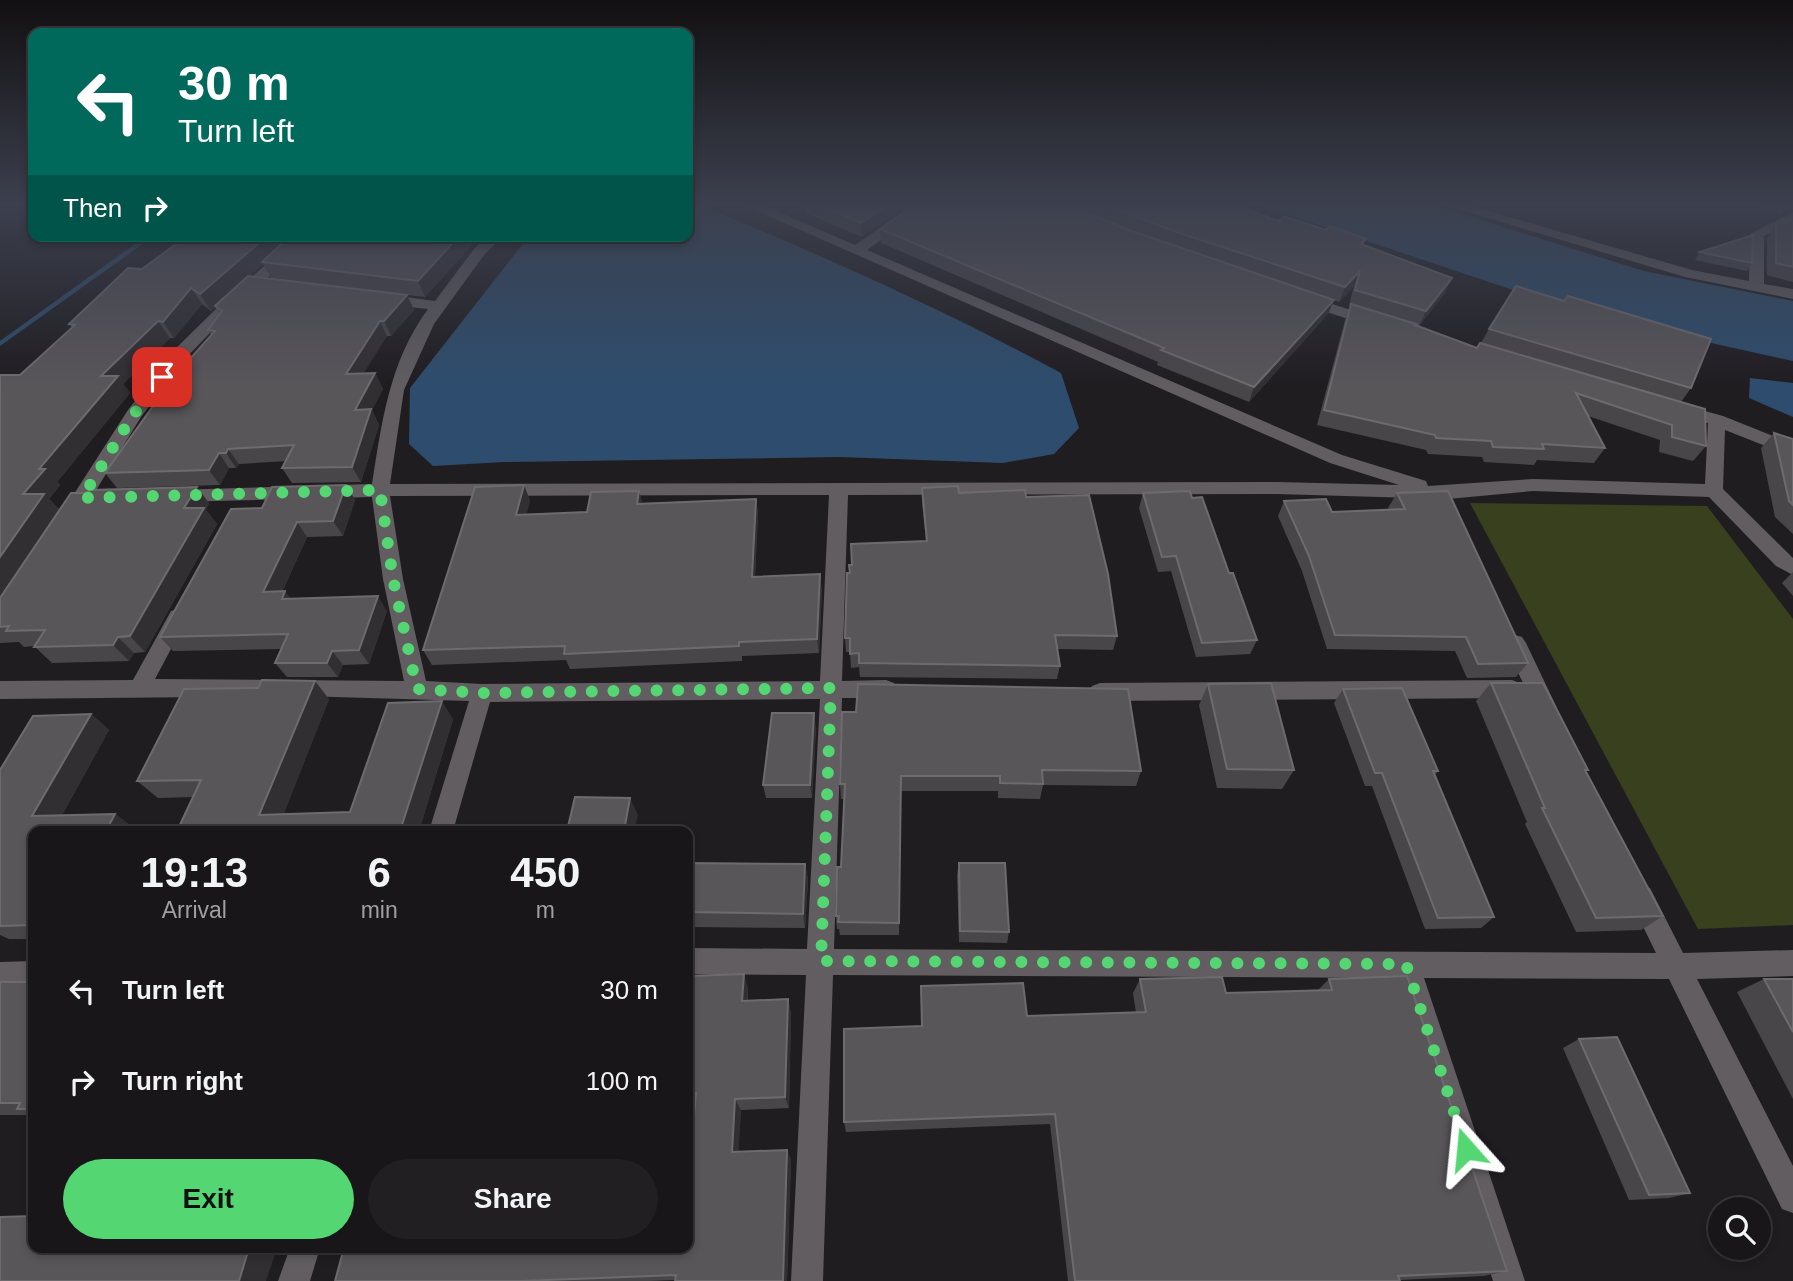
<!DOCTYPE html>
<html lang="en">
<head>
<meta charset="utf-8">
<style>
	:root { --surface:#181619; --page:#211f22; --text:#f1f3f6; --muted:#9f9fa2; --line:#363538; --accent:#54d672 }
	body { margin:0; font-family:Helvetica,sans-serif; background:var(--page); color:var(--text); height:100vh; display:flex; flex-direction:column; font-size:26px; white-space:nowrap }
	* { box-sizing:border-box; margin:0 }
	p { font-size:23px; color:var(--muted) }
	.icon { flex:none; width:38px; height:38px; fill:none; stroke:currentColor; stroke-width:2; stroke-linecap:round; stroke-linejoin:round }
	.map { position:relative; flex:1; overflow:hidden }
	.drawer { position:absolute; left:28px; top:826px; width:665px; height:427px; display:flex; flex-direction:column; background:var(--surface); border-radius:14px; box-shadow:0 4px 10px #0003,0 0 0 2px var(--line) }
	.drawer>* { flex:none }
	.top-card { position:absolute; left:28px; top:28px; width:665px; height:214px; border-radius:14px; box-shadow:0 4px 10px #0003,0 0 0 2px var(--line); background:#00695c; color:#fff; overflow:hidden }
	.controls { position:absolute; left:1708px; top:1197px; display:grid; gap:14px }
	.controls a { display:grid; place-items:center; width:63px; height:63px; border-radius:50%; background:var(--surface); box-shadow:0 4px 10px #0003,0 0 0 2px var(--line); font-size:35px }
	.pin { position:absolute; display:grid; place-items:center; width:60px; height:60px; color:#fff; margin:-30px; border-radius:14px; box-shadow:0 4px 10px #0006 }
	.me { position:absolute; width:77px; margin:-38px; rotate:342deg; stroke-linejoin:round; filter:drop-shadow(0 0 5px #0008) }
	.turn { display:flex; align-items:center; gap:24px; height:147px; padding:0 35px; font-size:32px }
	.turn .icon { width:91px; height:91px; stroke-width:2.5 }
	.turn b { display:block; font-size:49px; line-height:60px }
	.then { display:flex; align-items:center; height:66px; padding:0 35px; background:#0003; gap:14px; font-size:26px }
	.eta { display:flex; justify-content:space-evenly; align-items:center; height:119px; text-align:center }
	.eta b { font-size:42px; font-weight:700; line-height:49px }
	.primary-button { display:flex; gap:14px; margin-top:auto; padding:14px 35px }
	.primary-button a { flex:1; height:80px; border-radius:42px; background:var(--accent); color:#111; font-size:28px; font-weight:700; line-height:80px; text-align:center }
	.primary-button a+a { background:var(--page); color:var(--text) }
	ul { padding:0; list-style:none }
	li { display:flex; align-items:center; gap:21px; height:91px; padding:0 35px }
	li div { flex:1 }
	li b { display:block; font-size:26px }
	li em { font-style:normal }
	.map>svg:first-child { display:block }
	.green { fill:#38401e }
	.water { fill:#2e4d6e }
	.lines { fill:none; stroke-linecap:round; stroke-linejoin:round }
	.stream { fill:#2e4d6e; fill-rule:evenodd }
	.street { fill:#615d61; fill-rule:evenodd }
	.wall { fill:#49464a; fill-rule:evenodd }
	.shaded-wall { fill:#322f33 }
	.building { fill:#59565a; stroke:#6e6b6f; stroke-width:2 }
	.route { stroke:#54d672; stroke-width:12; stroke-dasharray:0 21.6 }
</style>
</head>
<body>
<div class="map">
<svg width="1793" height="1281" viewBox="0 0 1793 1281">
	<rect width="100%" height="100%" fill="#201d21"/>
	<polygon class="green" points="1470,503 1707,506 1793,619 1793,925 1698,929"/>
	<g class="water">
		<path d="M688,206H702C823,256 945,310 1061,373L1079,428L1054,454L1003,463L840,457L504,462L433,466L409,444L410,388L529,236H688Z"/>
		<polygon points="1262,206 1436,206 1644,271 1793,301 1793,361 1594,317"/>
		<polygon points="1750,378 1793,383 1793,417 1749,398"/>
	</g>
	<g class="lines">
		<polygon class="stream" points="146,236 154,236 0,346 0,341"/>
		<g class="street">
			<path d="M746,206H765L855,245L912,206H928L867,250L1342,455L1426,481L1428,486L1533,479L1705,484L1708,423L1674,414L1671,410L1680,404L1723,416L1793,444V457L1725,430L1723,489L1793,558V575L1776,566L1709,497L1533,491L1448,499L1277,494L848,495L842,681L886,680L894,683L897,689L894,695L886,698H842L834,949L1656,953L1628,896L1632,888L1641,884L1650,888L1683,953L1793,950V976L1697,979L1793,1166V1213L1782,1209L1669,979L1424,978L1525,1281H1493L1397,978L833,975L823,1281H791L806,975L688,974V948L807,949L820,699L490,702L453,831H429L469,701L302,696L0,699V681L133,680L171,611L178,609L185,611L188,617L155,679L404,681L383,579L372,497L175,502L168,501L166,496L168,491L175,490L372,484C382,422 389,362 428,309L383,304L375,299L383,294L435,301L474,249L487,236H503L484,255L434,324L404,390L390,484L1277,482L1399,485L1330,463ZM776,495H829L820,681L482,684L426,681L403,579L390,496Z"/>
			<polygon points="1448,206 1471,206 1692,270 1749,281 1750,234 1793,212 1793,221 1764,236 1764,284 1793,289 1793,299 1685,277"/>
			<polygon points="298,236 314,236 230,312 184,360 141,417 77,521 63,521 61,516 63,511 128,410 172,352 219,306"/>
			<polygon points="1304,295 1379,319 1381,322 1373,327 1299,303 1296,300 1299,297"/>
			<polygon points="1515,635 1522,637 1526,643 1557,708 1554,714 1546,717 1538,714 1535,708 1504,643 1508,637"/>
			<polygon points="1512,680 1520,683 1523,689 1520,695 1512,698 1100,701 1092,698 1089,692 1092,686 1100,683"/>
			<polygon points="33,961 33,987 0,988 0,962"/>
			<polygon points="290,1248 320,1248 310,1281 278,1281"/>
		</g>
	</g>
	<g class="wall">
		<polygon points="801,206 907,206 862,237 806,213 806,208"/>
		<polygon points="912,206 1239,206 1278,221 1366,239 1363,245 1445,293 1419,326 1415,325 1415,326 1477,348 1481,343 1489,329 1691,388 1681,402 1706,446 1693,461 1659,452 1660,440 1588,416 1605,448 1594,463 1537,460 1534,465 1484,462 1482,457 1428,454 1426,450 1317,425 1345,320 1351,305 1349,305 1354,286 1339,302 1334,300 1328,314 1249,402 1157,365 1158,362 881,243 880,229"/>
		<polygon points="1761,206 1793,206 1793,211 1781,215"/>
		<polygon points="1793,219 1793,282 1767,275 1767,238 1776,225"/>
		<path d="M480,236L425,297L407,295L414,310L391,336H387L363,373H375L383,389L372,410L379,425L361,482L292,483L282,468L286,461L239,464L236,468H229L220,485L117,488L105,473L211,335L208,330L220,313L216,307L211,311L202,304L174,338H170L123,384L130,393L57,482L60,485L49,499L60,510L209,503L206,510L217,524L145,652L134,653L129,661L52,663L34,646L24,647L19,642L0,643V375H20L72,328L69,324L142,269ZM263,264L271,278L250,276Z"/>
		<polygon points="1700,252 1752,263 1747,271 1695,260"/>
		<polygon points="1774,433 1793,439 1793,534 1775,517 1761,448"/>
		<polygon points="346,485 355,500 343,536 307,537 282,592 291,599 387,611 369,664 343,665 338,677 287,677 275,663 281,649 173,651 160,637 262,508"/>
		<polygon points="524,485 530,501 526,514 587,512 639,491 642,503 756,499 758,514 755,577 822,589 819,653 742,656 742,661 570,669 566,660 432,665 423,650"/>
		<polygon points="922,488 959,493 1026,497 1117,636 1113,650 1057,649 1060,666 1057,679 860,677 859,667 851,668 850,652 846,652 845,638 850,573 852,565 926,541 922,503"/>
		<polygon points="1143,493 1192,498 1229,573 1257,640 1250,654 1196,657 1171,571 1158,572 1139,508"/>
		<polygon points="1397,493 1528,663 1516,677 1467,678 1455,651 1327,649 1302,571 1278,516 1284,501 1332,512 1389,510 1388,508"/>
		<polygon points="1793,572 1793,596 1782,583"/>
		<polygon points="1491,683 1588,770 1586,772 1663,916 1641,930 1576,932 1525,824 1527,822 1476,701"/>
		<polygon points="1208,684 1294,770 1282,789 1217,788 1199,705"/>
		<polygon points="258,688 329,699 283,815 350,812 453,719 419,831 177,831 193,797 158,798 137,781"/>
		<polygon points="1343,689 1438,771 1435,775 1494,917 1481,928 1425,929 1372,786 1365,786 1334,703"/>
		<polygon points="842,712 1141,771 1136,786 1043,785 1040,799 998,798 998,791 901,791 899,935 840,935 839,929 837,929 836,916 841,867 844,799 841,799 840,784"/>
		<polygon points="91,714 109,730 62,815 115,814 134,828 33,831 33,939 9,939 0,935 0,770"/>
		<polygon points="816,727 812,798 766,798 763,785"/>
		<polygon points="688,863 805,864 808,880 805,928 688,927"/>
		<polygon points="959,863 1009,932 1007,943 959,942 957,875"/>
		<polygon points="688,976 748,988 748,1001 791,1012 789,1108 741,1110 738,1151 791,1159 787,1281 675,1281 675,1280 650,1281 335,1281 691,1150 695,1104 688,1105"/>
		<polygon points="1140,979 1226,993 1318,990 1329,979 1507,1271 1484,1276 1399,1280 1400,1281 1068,1281 1050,1124 846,1132 844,1122 921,1026 921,986 1027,1016 1136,1013 1133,993"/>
		<polygon points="1764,979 1793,979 1793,1099 1737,992"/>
		<rect x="0" y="982" width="33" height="133"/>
		<polygon points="1579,1039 1690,1193 1669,1198 1629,1200 1563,1048"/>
	</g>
	<g class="shaded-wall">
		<polygon points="886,206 907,206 862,237 861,223"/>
		<polygon points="1788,206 1793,206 1793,211 1781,215"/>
		<polygon points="267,236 295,236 262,262 263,264 211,311 200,294"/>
		<polygon points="459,236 480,236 425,297 418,281"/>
		<polygon points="1360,271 1354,286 1339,302 1345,287"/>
		<polygon points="1452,278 1445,293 1419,326 1426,311"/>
		<polygon points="191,288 202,304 174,338 163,322"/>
		<polygon points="407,295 414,310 391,336 384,321"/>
		<polygon points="1334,300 1328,314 1249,402 1254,387"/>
		<polygon points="158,321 170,338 123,384 130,393 57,482 60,485 49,499 60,511 0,599 0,557 23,494 39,469 101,376"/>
		<polygon points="380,321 387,336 354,389 346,374"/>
		<polygon points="375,373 383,389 372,410 379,425 361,482 352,467 355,410"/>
		<polygon points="228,449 239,464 236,468 226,453"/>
		<polygon points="219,453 229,468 220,485 209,470"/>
		<polygon points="346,485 355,500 343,536 333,521"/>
		<polygon points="524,485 530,501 523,530 516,515"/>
		<polygon points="197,487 209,503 206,510 217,524 145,652 130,636 184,508"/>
		<polygon points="639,491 643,506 637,504"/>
		<polygon points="756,499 758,514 754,592 752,577"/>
		<polygon points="297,522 307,537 275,607 263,592"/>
		<polygon points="820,574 822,589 819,653 817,639"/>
		<polygon points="285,591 296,606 282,599"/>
		<polygon points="378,596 387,611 369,664 359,650"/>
		<polygon points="118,637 134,653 129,661 113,645"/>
		<polygon points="332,651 343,665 338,677 327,663"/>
		<polygon points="315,681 329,699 277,831 259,815"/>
		<polygon points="442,701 453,719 419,831 400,831"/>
		<polygon points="814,713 816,727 812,798 810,785"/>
		<polygon points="91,714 109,730 53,831 32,816"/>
		<polygon points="630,798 638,815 634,831 624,831"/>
		<polygon points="115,814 134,828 133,831 106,831"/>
		<polygon points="805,864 808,880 805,928 803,914"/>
		<polygon points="744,974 748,988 747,1014 742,1001"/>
		<polygon points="788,999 791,1012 789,1108 785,1097"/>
		<polygon points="735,1099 741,1110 738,1161 732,1152"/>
		<polygon points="787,1150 791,1159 787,1281 783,1281"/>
		<polygon points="249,1248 277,1248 266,1281 239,1281"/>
	</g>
	<g class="building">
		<polygon points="823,206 886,206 861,223"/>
		<polygon points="912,206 1071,206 1126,229 1334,300 1254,387 1161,350 1164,348 880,229"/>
		<polygon points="1109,206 1239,206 1278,221 1284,216 1326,230 1330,226 1366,239 1361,244 1452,278 1426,311 1355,290 1360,271 1345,287 1179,233"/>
		<polygon points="1793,219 1793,267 1776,263 1776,225"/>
		<polygon points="1753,235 1752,263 1700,252"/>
		<polygon points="187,236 267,236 200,294 191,288 163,322 158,321 101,376 118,376 39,469 45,469 23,494 44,494 0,557 0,375 20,375 75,325 69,324 128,268 142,269"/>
		<polygon points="290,236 459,236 418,281 262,262"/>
		<polygon points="248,276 407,295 384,321 380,321 346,374 375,373 355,410 371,409 352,467 282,468 294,445 228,449 226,453 219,453 209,470 105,473 174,377 215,331 208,330 222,311 215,306"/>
		<polygon points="1516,286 1564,301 1568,296 1711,339 1691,388 1489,329"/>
		<polygon points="1351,304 1416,324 1415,325 1477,348 1480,343 1705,409 1706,446 1672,437 1672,425 1576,393 1605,448 1542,444 1544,449 1493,447 1491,441 1436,438 1435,435 1324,410"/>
		<polygon points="1774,433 1793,439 1793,505 1789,501"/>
		<polygon points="346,485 333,521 297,522 263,592 285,591 282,599 378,596 359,650 332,651 327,663 275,663 288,634 160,637 231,509 262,508 272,487"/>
		<polygon points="524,485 516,515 587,512 591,492 639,491 637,504 756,499 752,577 820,574 817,639 739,642 739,646 564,654 565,646 423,650 475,487"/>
		<polygon points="958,486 959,493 1025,490 1026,497 1089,495 1108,574 1117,636 1055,635 1060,666 859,663 859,653 850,654 850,638 845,638 847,573 850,573 849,565 852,565 851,544 927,541 922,488"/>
		<polygon points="197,487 184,508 204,508 130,636 118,637 113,645 34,647 45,630 6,631 9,626 0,627 0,598 71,493 87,493 90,490"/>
		<polygon points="1190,491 1192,498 1202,497 1229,573 1233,573 1257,640 1202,643 1176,556 1162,557 1143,493"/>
		<polygon points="1448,491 1528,663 1478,664 1466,637 1335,635 1309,556 1284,501 1326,499 1332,512 1405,509 1397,493"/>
		<polygon points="262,680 315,681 259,815 350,812 388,703 442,701 400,831 177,831 201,780 137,781 184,689 258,688"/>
		<polygon points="1271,683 1294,770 1227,769 1208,684"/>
		<polygon points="1491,683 1543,683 1588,770 1585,770 1663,916 1596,918 1542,808 1545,808"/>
		<polygon points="858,684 1128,689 1141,771 1042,770 1043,784 1000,783 1000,776 901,776 899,923 838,922 839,916 836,916 837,867 841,867 845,784 840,784 842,712 856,712"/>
		<polygon points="1402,688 1438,771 1433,771 1494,917 1438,918 1382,773 1375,773 1343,689"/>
		<polygon points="772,713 814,713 810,785 763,785"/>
		<polygon points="91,714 32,816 115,814 106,831 33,831 33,925 0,926 0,770 33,716"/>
		<polygon points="575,797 630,798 624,831 567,831"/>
		<polygon points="688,863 805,864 803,914 688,912"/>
		<polygon points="959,863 1005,863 1009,932 960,931"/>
		<polygon points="744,974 742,1001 788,999 785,1097 735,1099 732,1152 787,1150 783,1281 675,1281 676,1275 522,1281 335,1281 344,1248 688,1248 688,1150 691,1150 696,1093 688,1094 688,976"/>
		<polygon points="1407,976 1507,1271 1398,1276 1400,1281 1075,1281 1055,1114 844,1122 844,1029 922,1026 921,986 1023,983 1027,1016 1146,1012 1140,979 1222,977 1226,993 1332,990 1329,979"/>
		<polygon points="1764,979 1793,979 1793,1032"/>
		<polygon points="0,982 33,982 33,1109 17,1109 20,1103 0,1103"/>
		<polygon points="1617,1037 1690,1193 1649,1195 1579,1039"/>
		<polygon points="33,1216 33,1248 249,1248 239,1281 0,1281 0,1217"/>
	</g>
	<linearGradient id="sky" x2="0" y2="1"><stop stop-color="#121012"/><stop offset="0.53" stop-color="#3c404e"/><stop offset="1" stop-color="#3c404e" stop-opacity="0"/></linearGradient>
	<rect width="1793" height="386" fill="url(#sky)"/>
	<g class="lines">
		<polyline class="route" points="162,377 131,418 82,498 380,490 393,579 417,689 482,693 831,688 821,961 1406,964 1466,1149"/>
	</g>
</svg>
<div class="controls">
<a><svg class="icon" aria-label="search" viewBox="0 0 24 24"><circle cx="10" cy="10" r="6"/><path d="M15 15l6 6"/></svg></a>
</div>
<div class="pin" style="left:162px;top:377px;background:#d93025"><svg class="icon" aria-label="arrive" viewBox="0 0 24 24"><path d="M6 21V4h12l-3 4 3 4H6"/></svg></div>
<svg class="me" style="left:1466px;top:1149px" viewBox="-20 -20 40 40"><path d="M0-17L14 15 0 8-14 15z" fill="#54d672" stroke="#fff" stroke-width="4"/></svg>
<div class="top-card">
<div class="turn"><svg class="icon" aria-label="left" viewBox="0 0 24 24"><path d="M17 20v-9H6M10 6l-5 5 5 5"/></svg><div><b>30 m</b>Turn left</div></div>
<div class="then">Then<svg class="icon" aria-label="right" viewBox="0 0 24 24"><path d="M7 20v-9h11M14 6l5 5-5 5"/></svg></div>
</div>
<section class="drawer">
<div class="eta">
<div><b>19:13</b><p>Arrival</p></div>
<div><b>6</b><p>min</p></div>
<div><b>450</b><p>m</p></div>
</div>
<ul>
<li><svg class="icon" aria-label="left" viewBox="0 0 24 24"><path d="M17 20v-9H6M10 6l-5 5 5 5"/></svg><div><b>Turn left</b></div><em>30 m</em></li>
<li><svg class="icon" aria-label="right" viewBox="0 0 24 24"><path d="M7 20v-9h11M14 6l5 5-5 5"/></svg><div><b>Turn right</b></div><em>100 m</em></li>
</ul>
<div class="primary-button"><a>Exit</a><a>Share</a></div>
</section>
</div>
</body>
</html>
